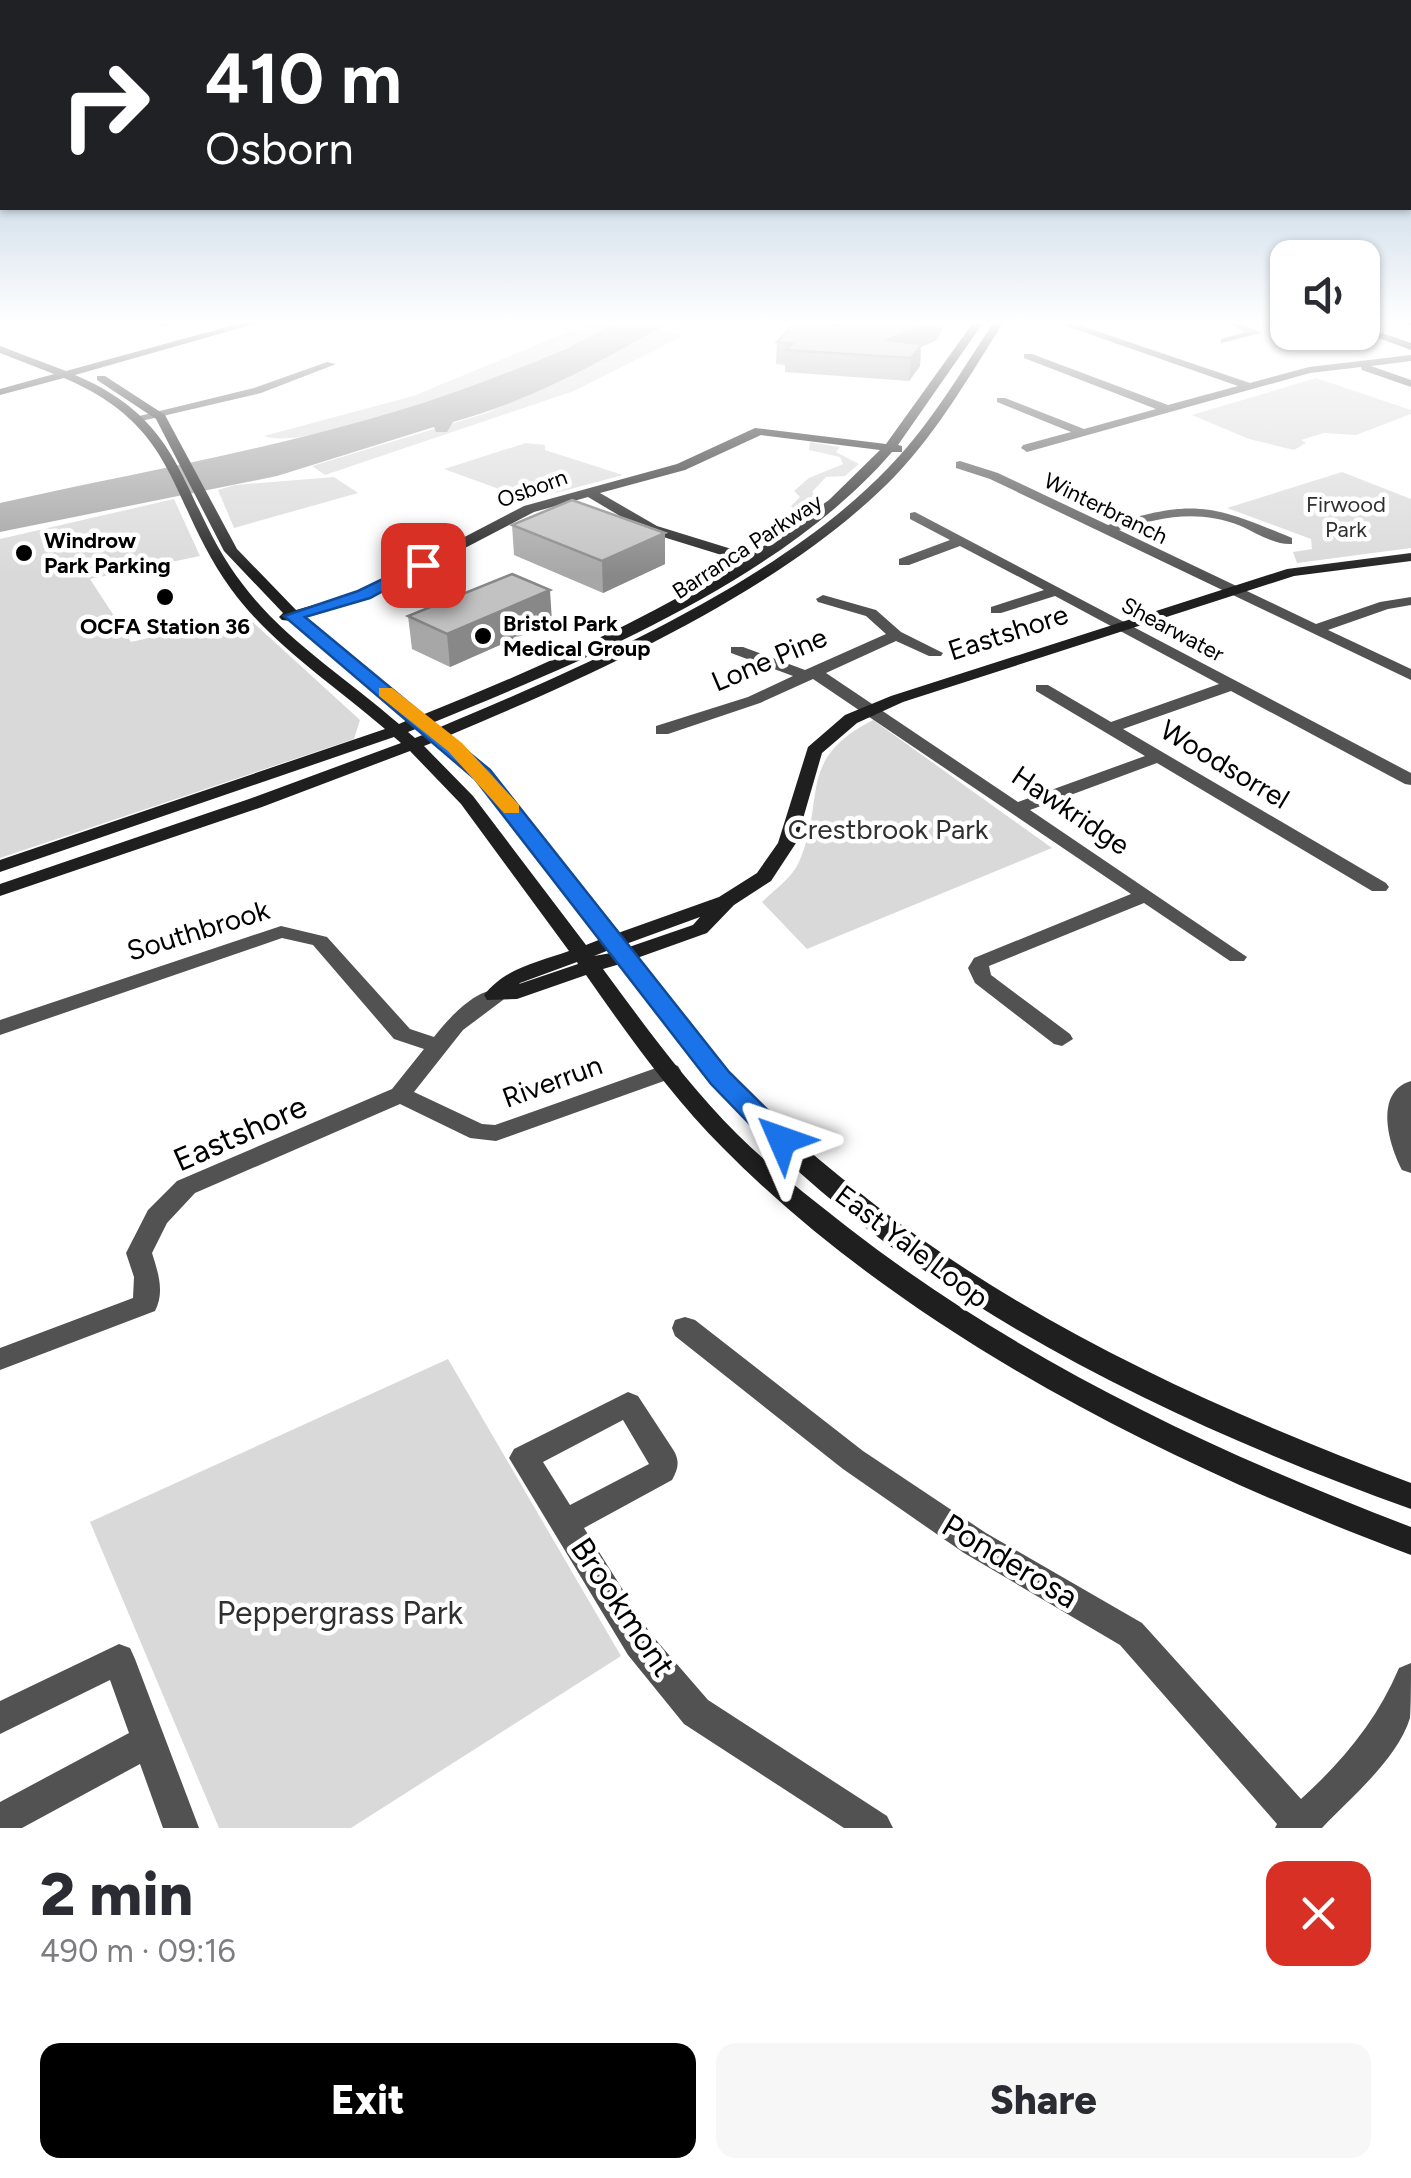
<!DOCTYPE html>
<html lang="en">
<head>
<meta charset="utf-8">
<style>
	:root { --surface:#fff; --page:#f7f7f7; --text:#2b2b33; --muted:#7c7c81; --accent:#000 }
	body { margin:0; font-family:Figtree,sans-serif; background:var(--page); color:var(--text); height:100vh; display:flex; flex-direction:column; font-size:38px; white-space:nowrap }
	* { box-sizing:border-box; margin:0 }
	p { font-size:32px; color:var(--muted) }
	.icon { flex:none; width:55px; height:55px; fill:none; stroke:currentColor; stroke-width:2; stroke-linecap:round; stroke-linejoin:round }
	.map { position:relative; height:1828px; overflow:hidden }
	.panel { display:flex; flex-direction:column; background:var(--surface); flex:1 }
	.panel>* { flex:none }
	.hud { position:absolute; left:0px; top:0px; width:1412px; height:210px; box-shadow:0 2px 8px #0004; background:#202124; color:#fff; overflow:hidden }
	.tools { position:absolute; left:1270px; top:240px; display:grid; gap:20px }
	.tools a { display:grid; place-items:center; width:110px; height:110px; border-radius:20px; background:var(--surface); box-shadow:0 2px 8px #0004; font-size:50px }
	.pin { position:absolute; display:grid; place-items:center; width:85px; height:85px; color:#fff; margin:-42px; border-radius:20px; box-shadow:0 5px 15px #0006 }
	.me { position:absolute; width:110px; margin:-55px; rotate:313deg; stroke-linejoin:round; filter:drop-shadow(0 0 8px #0008) }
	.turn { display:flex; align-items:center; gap:35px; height:210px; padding:0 40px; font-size:45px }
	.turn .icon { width:130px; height:130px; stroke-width:2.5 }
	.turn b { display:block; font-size:70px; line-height:85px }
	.round { display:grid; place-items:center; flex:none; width:105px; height:105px; border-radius:20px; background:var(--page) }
	.headline { display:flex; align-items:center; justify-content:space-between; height:170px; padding:0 40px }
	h1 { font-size:60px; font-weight:800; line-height:75px }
	.button { display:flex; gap:20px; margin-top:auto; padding:20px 40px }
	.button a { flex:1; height:115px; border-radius:20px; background:var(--accent); color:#fff; font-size:40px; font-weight:800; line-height:115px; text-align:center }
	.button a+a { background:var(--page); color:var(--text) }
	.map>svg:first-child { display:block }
	.green { fill:#d9d9d9 }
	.water { fill:#a0a0a0 }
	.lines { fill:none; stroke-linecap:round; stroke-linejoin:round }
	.street { fill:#525252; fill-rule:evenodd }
	.secondary { fill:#1f1f1f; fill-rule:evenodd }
	.wall { fill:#a7a7a7 }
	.shaded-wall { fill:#888 }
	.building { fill:#c2c2c2; stroke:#888; stroke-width:2.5 }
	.route { fill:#1a73e8; stroke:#114b97; stroke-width:2.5 }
	.slow { fill:#f59e0b }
	.poi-dot { fill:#000; stroke:#fff; stroke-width:4 }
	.labels { text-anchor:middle; stroke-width:9; stroke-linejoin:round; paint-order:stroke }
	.far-street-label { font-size:22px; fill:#000; stroke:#fff }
	.far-park-label { font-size:22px; fill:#303030; stroke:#fff }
	.far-poi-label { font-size:22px; font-weight:bold; fill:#000; stroke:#fff; text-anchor:start }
	.street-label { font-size:28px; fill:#000; stroke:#fff }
	.park-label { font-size:28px; fill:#303030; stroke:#fff }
	.near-street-label { font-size:32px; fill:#000; stroke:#fff }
	.near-park-label { font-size:32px; fill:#303030; stroke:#fff }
</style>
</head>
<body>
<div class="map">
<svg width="1411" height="1828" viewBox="0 0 1411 1828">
	<rect width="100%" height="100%" fill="#fff"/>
	<g class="green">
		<path d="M595,321L611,325C562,357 314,455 264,436L413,396Z"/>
		<polygon points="657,329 683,336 574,391 325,475 312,466 487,413"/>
		<polygon points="1316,378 1411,410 1411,414 1356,435 1324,433 1301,440 1306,443 1294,450 1249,439 1192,415"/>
		<polygon points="810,442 840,447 836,452 859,464 845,476 826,477 812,492 818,498 796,511 791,506 800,497 794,491 809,478 843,464 840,457 809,450"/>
		<polygon points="526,443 545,445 545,450 623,475 529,500 444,469"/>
		<polygon points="1342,472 1411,499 1411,548 1297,563 1293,552 1312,549 1311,539 1227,508"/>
		<polygon points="334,477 358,493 234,528 218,490 235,485"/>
		<polygon points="174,499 200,556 90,579 131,642 246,616 360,720 354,739 0,858 0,539"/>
		<path d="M873,720L1052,848L807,949L762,902C773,891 793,877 799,862C827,798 795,760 873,720Z"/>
		<polygon points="448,1359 621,1656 351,1828 219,1828 90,1522"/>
	</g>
	<path class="water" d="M618,320H673C604,360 531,401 453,422L447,432H436L434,427L277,476L0,532V503C161,467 325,441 480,383C527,365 576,348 618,320Z"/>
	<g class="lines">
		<g class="street">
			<polygon points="141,320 167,320 172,323 167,326"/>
			<polygon points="1049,320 1064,320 1250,383 1309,367 1411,355 1411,361 1371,366 1411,380 1411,387 1362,370 1361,367 1310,373 1027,452 1021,448 1023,445 1071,432 997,402 997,398 1005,398 1084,429 1156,409 1024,358 1024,354 1032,354 1168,405 1238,386"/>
			<polygon points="1222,320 1235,320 1261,333 1221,343 1221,339 1246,332"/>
			<polygon points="1398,320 1411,320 1411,325 1399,322"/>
			<polygon points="1373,330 1377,335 1328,347 1323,344"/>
			<polygon points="327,362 336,364 261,393 137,422 131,418 254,388"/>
			<path d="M960,461L998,473L1108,525C1194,499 1210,504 1292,538V544C1275,545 1256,533 1241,526C1197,509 1162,517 1119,530L1316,624L1380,602L1411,597V605L1388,609L1328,630L1411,669V680L990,479L956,468V462Z"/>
			<polygon points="915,512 1411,773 1411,785 1405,784 1231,691 1123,729 1386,883 1389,887 1386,891 1372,891 1157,763 1030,810 1247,957 1244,961 1230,961 1144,903 989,966 991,975 1070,1034 1073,1039 1062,1046 1054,1044 975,983 968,968 974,958 1131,894 813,679 760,703 668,734 656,734 656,726 748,697 793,676 731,653 731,647 743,647 805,670 886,634 866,616 818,602 816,599 823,595 876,610 901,632 943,653 941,656 929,656 896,641 826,673 1018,802 1145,756 1036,691 1036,685 1048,685 1111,722 1219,684 1055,596 1001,613 991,613 991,607 1044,590 960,546 909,565 899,565 899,559 950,540 910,519 910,513"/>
			<path d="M281,926L327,937L410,1029L434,1037C448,1019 478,985 503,990L506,995L503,1000L463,1030L414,1092L482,1124L495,1125L670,1063L678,1066L681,1071L678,1076L496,1141L470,1138L400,1104L195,1193L167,1223L152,1253C158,1272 165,1292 155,1311L0,1370V1348L133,1298L134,1277L126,1253L148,1210L177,1181L392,1089L424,1049L394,1039L313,945L282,938L0,1035V1020Z"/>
			<path d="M1411,1081V1173L1402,1170C1389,1146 1373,1092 1411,1081Z"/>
			<path d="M685,1317L695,1320L863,1451L986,1533L1142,1623L1301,1799C1343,1761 1377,1720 1399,1668L1411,1663C1411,1680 1411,1703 1410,1718C1397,1760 1350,1798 1322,1828H1275L1277,1824L1120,1645L964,1553L843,1469L675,1336L672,1328L675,1320Z"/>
			<path d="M628,1392L638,1396L674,1451C680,1462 678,1469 672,1480L584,1528L650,1633L708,1700L887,1816L893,1828H844L684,1724L628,1655L509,1458L514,1449ZM623,1420L649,1464L570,1505L543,1462Z"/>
			<polygon points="119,1644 130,1648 135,1659 199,1828 163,1828 140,1764 22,1828 0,1828 0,1802 129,1733 110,1680 0,1734 0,1701"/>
		</g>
		<g class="secondary">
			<path d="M252,320H268L75,375C191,424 178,501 244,586C285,640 348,679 399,724L408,720L291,621L282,620L279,617L283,613L224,551L156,419L97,380V376H105L165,415L237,549L296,610L359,592L524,506L677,464L755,428L886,444L975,320H985L898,445L902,446V452H892C783,579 584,661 432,723L438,728C583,667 780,582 889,467C931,424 962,370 995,320H1005C971,373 939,430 895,476C783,591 595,674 448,736L489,770L618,933L719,897L757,873L778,843L808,747L845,715L891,696L1287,569L1411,553V561L1294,576L903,702L857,723L822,753L796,843L771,881L734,905L707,933L637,958C667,995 695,1035 727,1071C760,1109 799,1143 838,1175C1007,1316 1206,1406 1411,1483V1509C1156,1417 894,1291 712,1084C679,1046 650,1003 620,964L603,969C645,1026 687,1084 737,1134C770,1167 809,1197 846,1226C1017,1359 1210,1450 1411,1527V1555C1168,1464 907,1334 723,1148C671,1096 628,1035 586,975L517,999L487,1000L484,995C505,968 538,962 569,951L461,804L410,751L262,807L0,896V884L249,799L401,743L394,737L0,872V860L385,729C334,685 271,644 231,589C167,500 181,428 64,378L0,395V389L54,374L0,353V346L66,371ZM761,435L880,450L829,500L751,555L657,526L600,493L685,470ZM588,497L647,532L741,561C640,623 532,671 422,715L304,617L369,598L534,512ZM418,728L425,734L415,738L408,732ZM434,742L477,778L601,939L586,945L473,796L424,746ZM700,917L693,925L629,947L626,944ZM609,950L611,953L594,956ZM577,962L578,964L519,984L520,983Z"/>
			<polygon points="1362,326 1411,343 1411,350 1362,332"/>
		</g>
	</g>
	<g class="wall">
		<polygon points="838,325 937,340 921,347 920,366 909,381 785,372 785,365 776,364 777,342"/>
		<polygon points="512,525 665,533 665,564 603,593 514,555"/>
		<polygon points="408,616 552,622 450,667 412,649"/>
	</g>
	<g class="shaded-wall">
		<polygon points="935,320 946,320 937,340 921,347 920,366 909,381 911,358 887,340"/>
		<polygon points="665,533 665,564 603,593 602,561"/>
		<polygon points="550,590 552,622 450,667 447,634"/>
	</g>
	<g class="building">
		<polygon points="844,320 935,320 887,340 922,344 911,358 786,350 792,344 777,342 797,321 838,325"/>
		<polygon points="572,500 665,533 602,561 512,525"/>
		<polygon points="512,574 550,590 447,634 408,616"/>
	</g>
	<linearGradient id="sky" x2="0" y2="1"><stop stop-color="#8baccb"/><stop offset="0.56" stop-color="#fff"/><stop offset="1" stop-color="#fff" stop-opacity="0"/></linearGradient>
	<rect width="1411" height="576" fill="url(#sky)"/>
	<polygon class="route" points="418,562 431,565 370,598 305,617 490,770 729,1072 792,1134 796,1140 792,1147 772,1147 711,1084 475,779 284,616 358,591"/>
	<polygon class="slow" points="379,688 392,688 462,743 519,805 519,813 504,813 448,751 379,696"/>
	<g class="poi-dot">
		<circle cx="24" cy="553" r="10"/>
		<circle cx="165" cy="597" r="10"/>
		<circle cx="483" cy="636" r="10"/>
	</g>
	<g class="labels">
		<g class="far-street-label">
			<text transform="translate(532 488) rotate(-20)" y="8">Osborn</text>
			<text transform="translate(1106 508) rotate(26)" y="8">Winterbranch</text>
			<text transform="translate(747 546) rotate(-33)" y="8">Barranca Parkway</text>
			<text transform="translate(1173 629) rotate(28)" y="8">Shearwater</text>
		</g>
		<g class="far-park-label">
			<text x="1346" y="512">Firwood<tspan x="1346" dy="25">Park</tspan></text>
		</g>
		<g class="far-poi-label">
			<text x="44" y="548">Windrow<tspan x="44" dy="25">Park Parking</tspan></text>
			<text x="503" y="631">Bristol Park<tspan x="503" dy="25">Medical Group</tspan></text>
			<text x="165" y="634" text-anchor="middle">OCFA Station 36</text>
		</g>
		<g class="street-label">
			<text transform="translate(1008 632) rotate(-18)" y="10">Eastshore</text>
			<text transform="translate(769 659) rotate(-23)" y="10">Lone Pine</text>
			<text transform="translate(1225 764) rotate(31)" y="10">Woodsorrel</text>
			<text transform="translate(1071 810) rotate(34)" y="10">Hawkridge</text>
			<text transform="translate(198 930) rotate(-17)" y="10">Southbrook</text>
			<text transform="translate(552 1081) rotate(-20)" y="10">Riverrun</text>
			<text transform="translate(912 1246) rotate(37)" y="10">East Yale Loop</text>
		</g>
		<g class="park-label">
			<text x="888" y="839">Crestbrook Park</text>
		</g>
		<g class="near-street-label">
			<text transform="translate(240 1133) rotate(-24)" y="11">Eastshore</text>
			<text transform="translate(1010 1561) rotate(31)" y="11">Ponderosa</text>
			<text transform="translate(623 1607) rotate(56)" y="11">Brookmont</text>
		</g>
		<g class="near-park-label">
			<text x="340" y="1624">Peppergrass Park</text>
		</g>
	</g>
</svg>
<div class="tools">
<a><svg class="icon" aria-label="sound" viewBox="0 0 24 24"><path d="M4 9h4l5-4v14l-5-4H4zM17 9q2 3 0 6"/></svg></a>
</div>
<div class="pin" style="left:423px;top:565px;background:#d93025"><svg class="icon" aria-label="arrive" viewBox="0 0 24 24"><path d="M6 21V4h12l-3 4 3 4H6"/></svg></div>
<svg class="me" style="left:782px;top:1140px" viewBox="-20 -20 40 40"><path d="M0-17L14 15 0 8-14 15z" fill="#1a73e8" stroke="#fff" stroke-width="4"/></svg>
<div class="hud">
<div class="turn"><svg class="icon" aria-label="right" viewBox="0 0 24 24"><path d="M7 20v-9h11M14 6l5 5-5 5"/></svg><div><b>410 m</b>Osborn</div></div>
</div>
</div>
<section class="panel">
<div class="headline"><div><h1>2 min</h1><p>490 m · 09:16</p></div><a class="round" style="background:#d93025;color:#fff"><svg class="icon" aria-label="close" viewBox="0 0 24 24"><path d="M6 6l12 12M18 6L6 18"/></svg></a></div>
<div class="button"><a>Exit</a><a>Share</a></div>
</section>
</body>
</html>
